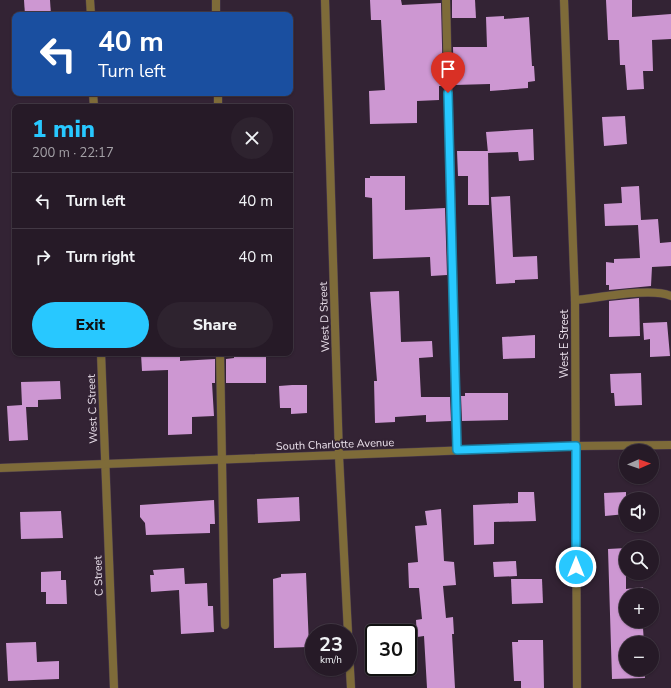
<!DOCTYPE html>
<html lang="en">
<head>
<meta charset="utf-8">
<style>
	:root { --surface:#261a27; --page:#2e232f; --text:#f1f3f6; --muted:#a4a1a7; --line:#423844; --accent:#28c8ff }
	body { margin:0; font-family:"Nunito Sans",sans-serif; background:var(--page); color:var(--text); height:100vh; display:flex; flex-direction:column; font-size:15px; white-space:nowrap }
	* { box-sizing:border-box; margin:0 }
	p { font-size:13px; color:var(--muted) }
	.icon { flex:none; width:22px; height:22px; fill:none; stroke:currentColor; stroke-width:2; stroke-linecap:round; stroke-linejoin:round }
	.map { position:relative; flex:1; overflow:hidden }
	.panel { position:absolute; left:12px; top:104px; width:281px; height:252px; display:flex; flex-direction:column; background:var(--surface); border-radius:8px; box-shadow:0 1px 3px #0004,0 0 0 1px var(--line) }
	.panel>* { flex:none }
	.banner { position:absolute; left:12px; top:12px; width:281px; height:84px; border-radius:8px; box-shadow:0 1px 3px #0004,0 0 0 1px var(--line); background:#1a4fa0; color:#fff; overflow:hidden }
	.needle { width:26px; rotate:88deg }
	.buttons { position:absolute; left:619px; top:444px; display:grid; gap:8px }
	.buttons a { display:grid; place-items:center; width:40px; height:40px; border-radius:50%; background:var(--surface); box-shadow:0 1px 3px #0004,0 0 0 1px var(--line); font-size:20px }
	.speed { position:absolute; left:305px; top:624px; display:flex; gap:8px; font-size:20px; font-weight:700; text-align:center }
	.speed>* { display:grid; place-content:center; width:52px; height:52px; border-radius:50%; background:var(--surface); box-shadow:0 1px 3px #0004,0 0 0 1px var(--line); line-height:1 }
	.speed small { font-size:10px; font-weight:400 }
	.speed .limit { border:2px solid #111; border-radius:6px; background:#fff; color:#111 }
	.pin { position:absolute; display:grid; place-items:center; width:34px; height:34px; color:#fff; margin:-41px -17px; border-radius:50% 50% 50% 0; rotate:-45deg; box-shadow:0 0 4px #0007 }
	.pin .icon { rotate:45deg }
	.me { position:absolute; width:44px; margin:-22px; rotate:0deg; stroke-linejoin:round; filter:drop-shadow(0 0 3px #0008) }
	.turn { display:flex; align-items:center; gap:14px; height:84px; padding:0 20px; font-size:18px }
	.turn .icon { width:52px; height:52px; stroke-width:2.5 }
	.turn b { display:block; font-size:28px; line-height:34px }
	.round { display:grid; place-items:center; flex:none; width:42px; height:42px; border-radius:21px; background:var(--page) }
	.head { display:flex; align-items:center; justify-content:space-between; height:68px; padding:0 20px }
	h1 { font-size:24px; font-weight:800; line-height:30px; color:var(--accent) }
	.cta { display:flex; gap:8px; margin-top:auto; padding:8px 20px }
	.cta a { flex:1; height:46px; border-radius:24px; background:var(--accent); color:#111; font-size:16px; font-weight:800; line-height:46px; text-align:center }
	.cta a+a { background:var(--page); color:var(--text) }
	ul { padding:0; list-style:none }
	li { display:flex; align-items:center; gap:12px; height:56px; padding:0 20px; border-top:1px solid var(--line) }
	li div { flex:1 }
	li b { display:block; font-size:15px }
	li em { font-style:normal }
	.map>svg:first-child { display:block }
	.building { fill:#cd97d2 }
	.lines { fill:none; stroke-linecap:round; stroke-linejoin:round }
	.service-casing { stroke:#4d3e4e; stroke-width:9 }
	.minor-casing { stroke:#4d3e4e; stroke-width:9 }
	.service { stroke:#7e6b39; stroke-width:8 }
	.minor { stroke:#7e6b39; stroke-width:8 }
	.route-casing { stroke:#1a82a6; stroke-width:10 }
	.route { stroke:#28c8ff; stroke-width:7 }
	.labels { text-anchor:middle; stroke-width:4; stroke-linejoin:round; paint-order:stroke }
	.street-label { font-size:11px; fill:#ece2ed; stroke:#332334 }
</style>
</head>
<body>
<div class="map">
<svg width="671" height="688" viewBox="0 0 671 688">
	<rect width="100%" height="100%" fill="#332334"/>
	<g class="building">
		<polygon points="24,0 50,0 51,15 25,15"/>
		<polygon points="370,0 401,0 402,5 441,3 443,86 439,86 439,100 417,101 417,123 370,124 369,91 385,90 381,20 371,20"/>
		<polygon points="452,0 475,0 476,18 452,18"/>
		<polygon points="606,0 632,0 632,17 671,14 671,39 652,40 653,71 643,71 644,89 627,90 625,65 620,65 619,40 608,40"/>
		<polygon points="504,16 504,19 529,17 532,66 534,66 535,81 528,82 528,88 490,91 490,84 454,85 453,47 487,47 486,17"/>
		<polygon points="625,116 627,144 604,146 602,117"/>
		<polygon points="533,129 534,160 519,161 518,152 488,153 486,132"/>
		<polygon points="457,151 488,151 489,205 468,205 468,176 458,176"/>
		<polygon points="370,176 405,176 405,210 445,208 447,275 431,276 430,257 373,259 372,198 365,197 365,178 370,178"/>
		<polygon points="639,186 641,220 658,219 660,243 671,242 671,266 652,267 651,286 609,290 609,285 606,285 606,262 614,263 614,259 640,258 638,225 605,226 604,204 622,203 621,187"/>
		<polygon points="510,196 513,257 537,256 538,279 515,280 515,283 496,284 491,197"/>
		<polygon points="399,291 401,342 432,341 433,357 419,358 421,397 450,397 451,421 426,422 426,415 395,417 395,422 375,423 374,381 377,381 370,292"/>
		<polygon points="639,298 640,336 609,337 609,301"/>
		<polygon points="667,322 670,356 650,357 650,339 644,340 643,323"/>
		<polygon points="535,335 535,358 503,359 502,337"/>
		<polygon points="147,353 180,353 180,361 215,359 215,383 212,383 214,416 192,417 192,434 168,435 168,370 142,371 141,354"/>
		<polygon points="234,353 266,353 266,383 226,383 226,359 234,358"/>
		<polygon points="641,373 642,405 615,406 614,393 611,393 610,374"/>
		<polygon points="60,381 61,399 38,400 38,407 26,407 28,440 9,441 7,406 22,405 21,382"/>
		<polygon points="292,385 307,385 307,413 291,414 291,408 280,408 279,386"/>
		<polygon points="465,393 508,393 508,420 462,421 461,396 465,396"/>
		<polygon points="518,492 534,492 536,521 494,522 494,544 474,545 473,505 518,503"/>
		<polygon points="626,492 626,514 605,516 604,493"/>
		<polygon points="299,497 300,521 258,523 257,499"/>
		<polygon points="214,500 215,524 210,524 210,533 146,535 145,523 140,517 140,505"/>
		<polygon points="441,509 444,561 454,562 456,585 443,586 446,618 453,617 454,634 452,634 455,688 427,688 424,636 417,637 416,620 422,619 419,588 409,588 408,563 418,562 415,526 427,525 425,511"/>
		<polygon points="61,511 63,538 21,539 20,512"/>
		<polygon points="626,548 626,589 643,587 644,595 626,595 626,621 645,621 646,627 643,628 644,643 626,643 626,669 644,669 645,678 612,679 608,549"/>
		<polygon points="516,561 517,576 494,577 493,562"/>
		<polygon points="184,568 185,584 207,583 208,606 213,606 214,632 181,634 179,590 151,592 150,575 154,575 153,570"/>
		<polygon points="61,571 61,580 66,580 67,604 46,604 46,592 41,592 41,572"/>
		<polygon points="306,573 309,647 274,648 273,579 281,577 281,574"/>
		<polygon points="511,579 542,579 543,603 512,604"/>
		<polygon points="518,640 543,640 544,688 521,688 521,681 514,681 512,642 518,642"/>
		<polygon points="36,642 37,662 59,661 59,679 8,681 6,643"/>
	</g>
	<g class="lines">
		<g class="service-casing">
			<g id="service">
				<polyline points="216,0 216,15"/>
				<polyline points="446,0 457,450"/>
				<polyline points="218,93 218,107"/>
				<path d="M575,300C598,298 652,287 671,296"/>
				<polyline points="220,353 225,625"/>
			</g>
		</g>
		<g class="minor-casing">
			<g id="minor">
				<polyline points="90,0 91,15"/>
				<polyline points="325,0 339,456 348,633"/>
				<polyline points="564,0 575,300 577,688"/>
				<polyline points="93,93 94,107"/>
				<polyline points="101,353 114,688"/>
				<polyline points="0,468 576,446 671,445"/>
				<polyline points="348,635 351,688"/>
			</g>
		</g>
		<use href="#service" class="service"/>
		<use href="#minor" class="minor"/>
	</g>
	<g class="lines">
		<g class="route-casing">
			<polyline id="route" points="448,93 457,450 576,446 576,567"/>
		</g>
		<use href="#route" class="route"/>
	</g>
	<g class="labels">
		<g class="street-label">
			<text transform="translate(324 317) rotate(-92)" y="4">West D Street</text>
			<text transform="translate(564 344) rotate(-90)" y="4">West E Street</text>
			<text transform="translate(92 409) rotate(-92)" y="4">West C Street</text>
			<text transform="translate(335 444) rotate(-2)" y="4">South Charlotte Avenue</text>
			<text transform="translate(98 576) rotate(-92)" y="4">C Street</text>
		</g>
	</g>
</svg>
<div class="buttons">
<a><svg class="needle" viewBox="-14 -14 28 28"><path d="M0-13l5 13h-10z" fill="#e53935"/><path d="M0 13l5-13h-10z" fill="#a4a1a7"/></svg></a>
<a><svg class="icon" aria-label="sound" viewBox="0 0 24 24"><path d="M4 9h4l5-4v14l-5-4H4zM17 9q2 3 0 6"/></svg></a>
<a><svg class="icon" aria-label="search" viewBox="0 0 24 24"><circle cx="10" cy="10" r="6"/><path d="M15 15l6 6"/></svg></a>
<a>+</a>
<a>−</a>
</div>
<div class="speed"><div>23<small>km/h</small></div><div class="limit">30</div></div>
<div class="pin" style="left:448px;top:93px;background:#d93025"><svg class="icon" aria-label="arrive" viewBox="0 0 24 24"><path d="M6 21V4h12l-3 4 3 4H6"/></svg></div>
<svg class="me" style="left:576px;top:567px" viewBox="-20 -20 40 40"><circle r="17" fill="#28c8ff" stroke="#fff" stroke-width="3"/><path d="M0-11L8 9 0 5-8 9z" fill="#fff"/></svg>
<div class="banner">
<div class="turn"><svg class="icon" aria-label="left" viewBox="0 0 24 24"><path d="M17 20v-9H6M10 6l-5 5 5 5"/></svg><div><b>40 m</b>Turn left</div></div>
</div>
<section class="panel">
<div class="head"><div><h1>1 min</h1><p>200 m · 22:17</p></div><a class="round"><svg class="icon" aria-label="close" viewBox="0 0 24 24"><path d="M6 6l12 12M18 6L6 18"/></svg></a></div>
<ul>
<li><svg class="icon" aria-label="left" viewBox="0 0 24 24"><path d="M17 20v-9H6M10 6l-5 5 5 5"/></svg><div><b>Turn left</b></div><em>40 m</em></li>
<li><svg class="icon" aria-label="right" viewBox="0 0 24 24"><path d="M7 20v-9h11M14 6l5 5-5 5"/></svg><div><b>Turn right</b></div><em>40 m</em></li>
</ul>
<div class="cta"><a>Exit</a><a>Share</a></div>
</section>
</div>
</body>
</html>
